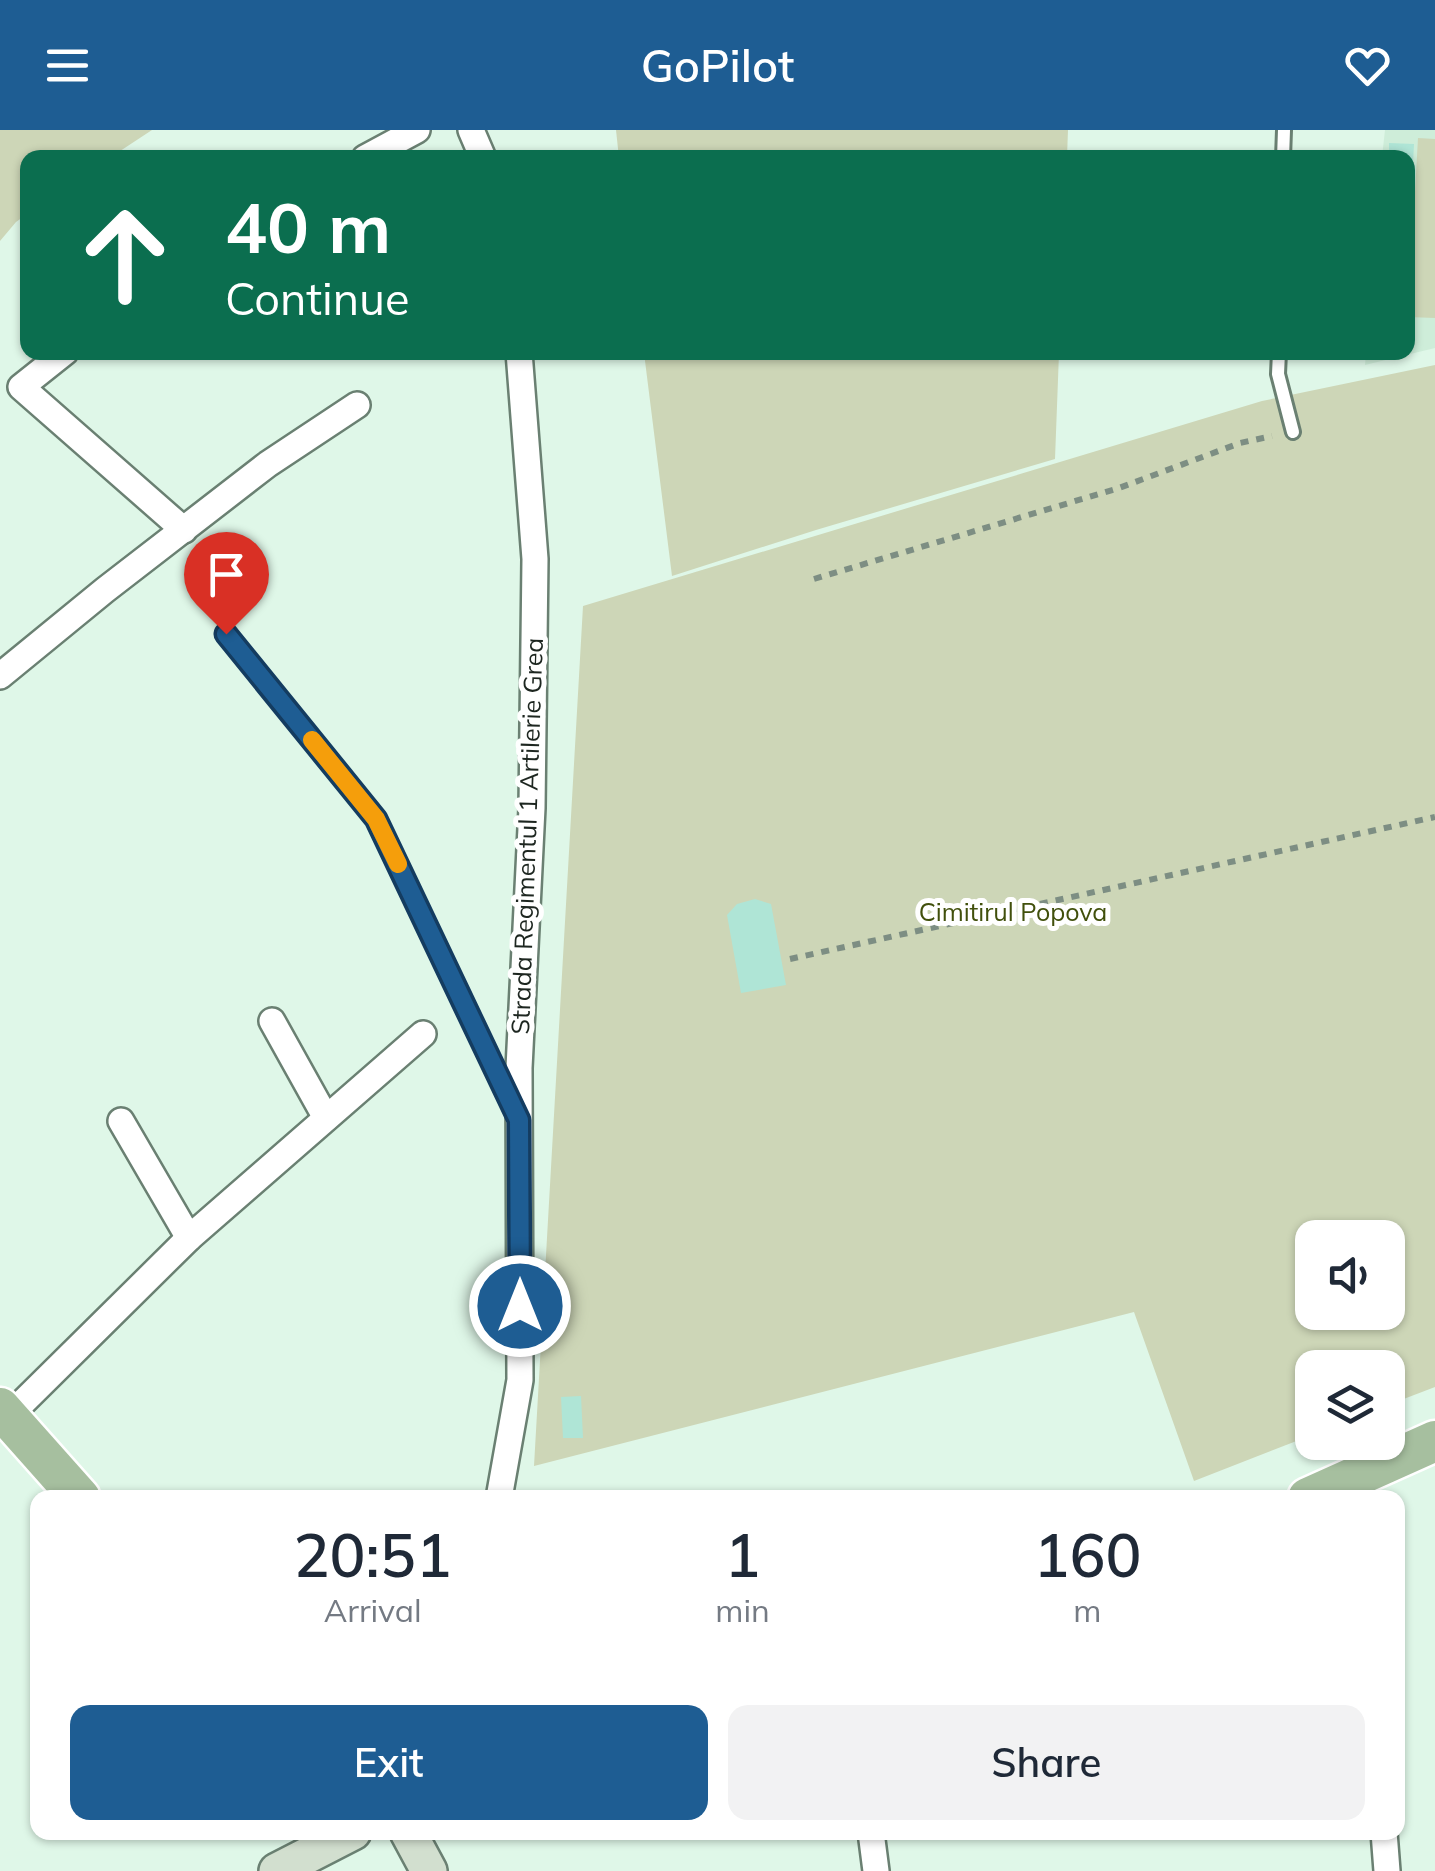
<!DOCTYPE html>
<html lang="en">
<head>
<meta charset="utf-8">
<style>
	:root { --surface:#fff; --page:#f2f2f3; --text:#1f2937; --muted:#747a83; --accent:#1e5d93 }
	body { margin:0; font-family:Mulish,sans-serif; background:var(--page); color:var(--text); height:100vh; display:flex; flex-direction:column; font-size:38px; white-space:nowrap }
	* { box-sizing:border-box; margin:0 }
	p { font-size:32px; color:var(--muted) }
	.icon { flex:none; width:55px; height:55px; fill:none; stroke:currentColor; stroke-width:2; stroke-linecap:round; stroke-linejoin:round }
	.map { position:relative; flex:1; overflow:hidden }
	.drawer { position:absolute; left:30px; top:1360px; width:1375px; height:350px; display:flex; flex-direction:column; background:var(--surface); border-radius:20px; box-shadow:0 2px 8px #0004 }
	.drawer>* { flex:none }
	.top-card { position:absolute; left:20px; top:20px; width:1395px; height:210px; border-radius:20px; box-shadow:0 2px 8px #0004; background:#0b6e4f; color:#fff; overflow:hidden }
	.buttons { position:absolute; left:1295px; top:1090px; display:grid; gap:20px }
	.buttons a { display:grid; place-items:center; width:110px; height:110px; border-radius:20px; background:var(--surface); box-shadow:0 2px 8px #0004; font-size:50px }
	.pin { position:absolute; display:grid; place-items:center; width:85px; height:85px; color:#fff; margin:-102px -42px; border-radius:50% 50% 50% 0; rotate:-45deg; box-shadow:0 0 10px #0007 }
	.pin .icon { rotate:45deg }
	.me { position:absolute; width:110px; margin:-55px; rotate:0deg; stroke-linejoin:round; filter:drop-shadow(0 0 8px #0008) }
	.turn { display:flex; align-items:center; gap:35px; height:210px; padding:0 40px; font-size:45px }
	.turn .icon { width:130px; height:130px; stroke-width:2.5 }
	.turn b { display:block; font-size:70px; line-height:85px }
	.eta { display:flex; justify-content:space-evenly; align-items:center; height:170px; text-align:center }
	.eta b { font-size:60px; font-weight:600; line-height:70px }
	.action { display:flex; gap:20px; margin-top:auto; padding:20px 40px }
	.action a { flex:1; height:115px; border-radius:20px; background:var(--accent); color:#fff; font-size:40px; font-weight:600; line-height:115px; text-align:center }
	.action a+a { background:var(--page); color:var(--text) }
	header { display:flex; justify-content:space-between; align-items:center; height:130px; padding:0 40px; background:var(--accent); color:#fff; font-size:45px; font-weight:600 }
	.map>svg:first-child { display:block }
	.built { fill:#ceedd9 }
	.green { fill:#cdd6b7; fill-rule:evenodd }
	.building { fill:#afe5d6 }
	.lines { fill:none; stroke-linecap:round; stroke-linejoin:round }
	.lane-casing { stroke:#6a8072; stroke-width:18 }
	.street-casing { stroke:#6a8072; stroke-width:30 }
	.secondary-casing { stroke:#6a8072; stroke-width:40 }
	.primary-casing { stroke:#fff; stroke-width:45 }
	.path { stroke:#7d8e83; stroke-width:6; stroke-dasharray:8 8; stroke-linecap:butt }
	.lane { stroke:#fff; stroke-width:12 }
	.street { stroke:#fff; stroke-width:25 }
	.secondary { stroke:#d2dfcf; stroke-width:35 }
	.primary { stroke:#a6bf9f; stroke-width:40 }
	.route-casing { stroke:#143c60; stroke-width:25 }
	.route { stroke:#1e5d93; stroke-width:18 }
	.slow { stroke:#f59e0b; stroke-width:18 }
	.labels { text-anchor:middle; stroke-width:10; stroke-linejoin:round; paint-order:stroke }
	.street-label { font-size:25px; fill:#1d2620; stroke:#fff }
	.park-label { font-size:25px; fill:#41500c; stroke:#fff }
</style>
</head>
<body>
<header><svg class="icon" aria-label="menu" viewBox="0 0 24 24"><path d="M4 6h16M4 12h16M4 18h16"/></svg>GoPilot<svg class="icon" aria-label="heart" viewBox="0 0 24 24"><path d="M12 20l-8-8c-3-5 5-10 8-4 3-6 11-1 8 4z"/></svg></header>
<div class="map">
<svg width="1435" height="1741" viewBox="0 0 1435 1741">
	<rect width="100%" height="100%" fill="#dff7e8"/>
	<polygon class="built" points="1385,0 1435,0 1435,218 1365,235 1366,223 1408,222 1408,28 1382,27"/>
	<g class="green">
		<polygon points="0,0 152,0 111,27 28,28 27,84 16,92 0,111"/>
		<polygon points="616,0 1068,0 1067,27 619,28"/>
		<polygon points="1418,8 1435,9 1435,188 1408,187"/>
		<polygon points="644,223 1059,223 1055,329 816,400 672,446"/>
		<path d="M1435,235V1257L1388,1275V1238H1312V1305L1194,1351L1134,1182L534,1336L583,476L1262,271ZM1312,1108H1388V1182H1312Z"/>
	</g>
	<g class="building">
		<polygon points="1389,13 1414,14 1412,52 1408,52 1408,28 1389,28"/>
		<polygon points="755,769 771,774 786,855 741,863 727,785 737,774"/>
		<polygon points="581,1266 583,1308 563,1308 561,1267"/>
	</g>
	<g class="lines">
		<g class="lane-casing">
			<g id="lane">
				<polyline points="1283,28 1284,0"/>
				<polyline points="1279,222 1278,244 1293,302"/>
				<polyline points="226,504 376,689 514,979"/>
			</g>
		</g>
		<g class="street-casing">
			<g id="street">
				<polyline points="471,0 483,28"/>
				<polyline points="365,28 417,0"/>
				<polyline points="65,222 21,257 184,400"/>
				<polyline points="0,546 105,460 268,334 357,275"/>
				<polyline points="272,891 326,988"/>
				<polyline points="121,991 189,1108"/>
				<polyline points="8,1287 189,1108 423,904"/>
				<polyline points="499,1368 520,1250 519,938 532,678 535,429 519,222"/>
				<polyline points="871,1702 876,1741"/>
				<polyline points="1384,1702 1387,1741"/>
			</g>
		</g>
		<g class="secondary-casing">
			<g id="secondary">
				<polyline points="408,1702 429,1741"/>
				<polyline points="277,1741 353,1702"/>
			</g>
		</g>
		<g class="primary-casing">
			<g id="primary">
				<polyline points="0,1278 80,1368"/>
				<polyline points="1308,1368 1435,1311"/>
			</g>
		</g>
		<g class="path">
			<polyline points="814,449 1119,358 1240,313 1272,306"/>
			<polyline points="790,829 1435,687"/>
		</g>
		<use href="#lane" class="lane"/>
		<use href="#street" class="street"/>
		<use href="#secondary" class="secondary"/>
		<use href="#primary" class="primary"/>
	</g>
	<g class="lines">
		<g class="route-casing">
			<polyline id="route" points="226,504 376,689 519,990 520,1176"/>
		</g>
		<use href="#route" class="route"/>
		<polyline class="slow" points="312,610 376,689 398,734"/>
	</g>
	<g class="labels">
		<g class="street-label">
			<text transform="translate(527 706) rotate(-88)" y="9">Strada Regimentul 1 Artilerie Grea</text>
		</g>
		<g class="park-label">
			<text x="1013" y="791">Cimitirul Popova</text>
		</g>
	</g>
</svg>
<div class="buttons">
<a><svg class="icon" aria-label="sound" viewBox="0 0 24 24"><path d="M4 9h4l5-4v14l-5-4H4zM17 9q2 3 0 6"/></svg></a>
<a><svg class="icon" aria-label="layers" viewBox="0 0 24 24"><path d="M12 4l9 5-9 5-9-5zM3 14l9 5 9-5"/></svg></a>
</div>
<div class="pin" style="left:226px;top:504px;background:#d93025"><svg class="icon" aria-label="arrive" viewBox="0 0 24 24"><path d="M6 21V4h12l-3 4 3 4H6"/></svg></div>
<svg class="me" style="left:520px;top:1176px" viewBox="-20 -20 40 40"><circle r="17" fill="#1e5d93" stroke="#fff" stroke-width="3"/><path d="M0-11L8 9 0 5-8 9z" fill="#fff"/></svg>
<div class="top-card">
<div class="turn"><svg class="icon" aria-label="ahead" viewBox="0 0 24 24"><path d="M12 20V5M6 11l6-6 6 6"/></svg><div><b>40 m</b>Continue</div></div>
</div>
<section class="drawer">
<div class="eta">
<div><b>20:51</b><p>Arrival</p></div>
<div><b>1</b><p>min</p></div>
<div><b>160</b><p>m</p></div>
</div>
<div class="action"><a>Exit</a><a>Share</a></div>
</section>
</div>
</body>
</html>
